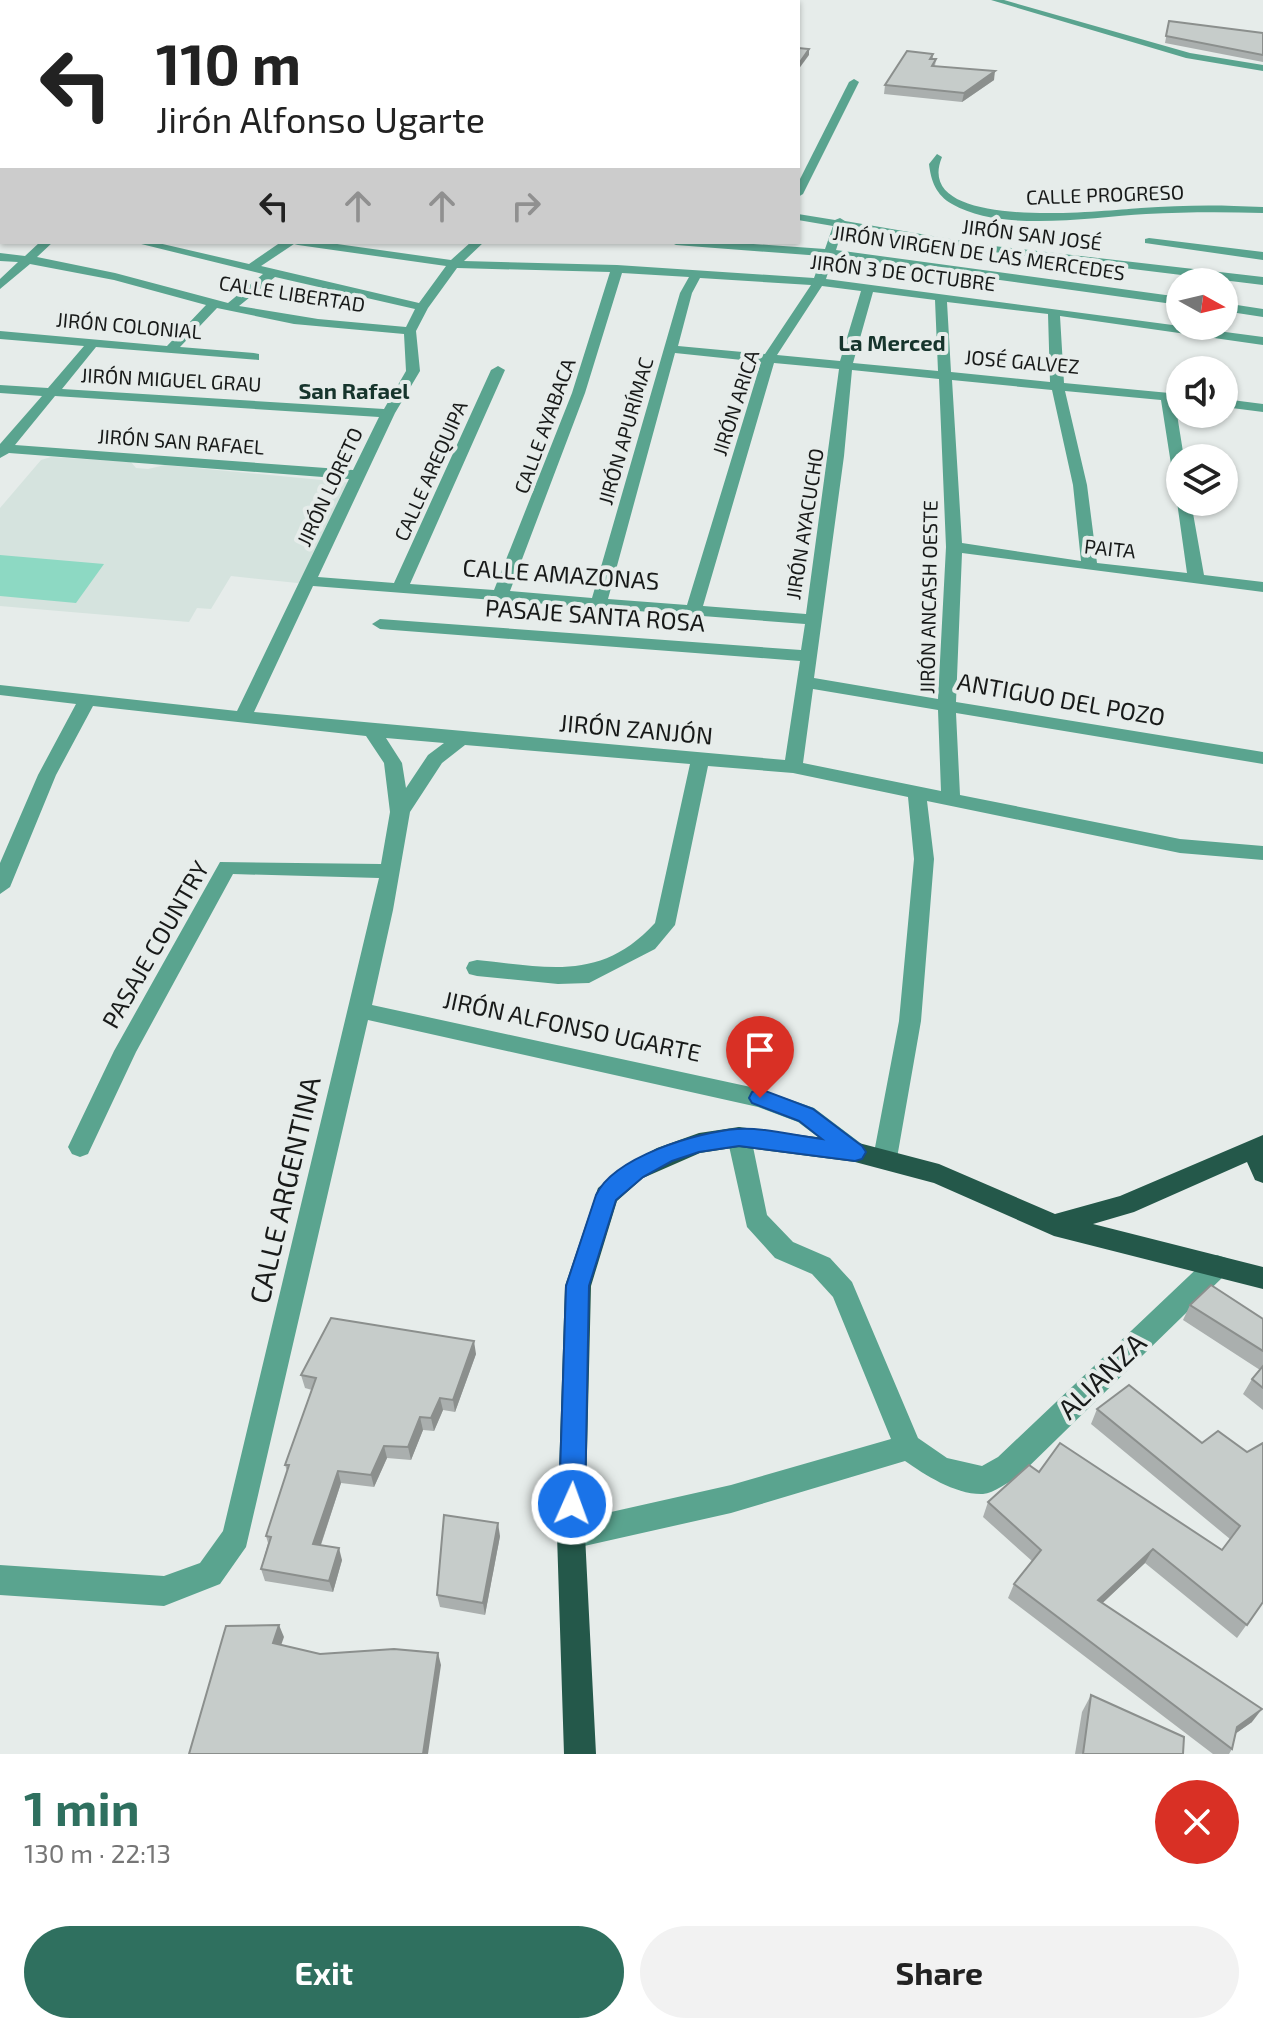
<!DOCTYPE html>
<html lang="en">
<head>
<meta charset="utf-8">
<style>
	:root { --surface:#fff; --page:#f2f2f2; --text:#222; --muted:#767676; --accent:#2f705f }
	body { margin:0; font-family:"Exo 2",sans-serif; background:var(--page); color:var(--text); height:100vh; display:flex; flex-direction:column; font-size:30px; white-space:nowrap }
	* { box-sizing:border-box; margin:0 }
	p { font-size:26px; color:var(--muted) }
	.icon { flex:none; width:44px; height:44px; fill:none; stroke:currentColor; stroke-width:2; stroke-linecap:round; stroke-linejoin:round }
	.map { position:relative; height:1754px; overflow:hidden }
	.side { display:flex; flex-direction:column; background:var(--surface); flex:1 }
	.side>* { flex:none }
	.guide { position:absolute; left:0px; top:0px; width:800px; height:244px; box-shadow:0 2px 6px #0004; background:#fff; color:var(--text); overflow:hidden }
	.needle { width:52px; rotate:98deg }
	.fabs { position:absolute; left:1166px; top:268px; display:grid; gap:16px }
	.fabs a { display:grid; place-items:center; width:72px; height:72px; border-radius:50%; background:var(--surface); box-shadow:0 2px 6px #0004; font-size:40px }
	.pin { position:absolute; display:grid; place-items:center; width:68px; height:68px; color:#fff; margin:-82px -34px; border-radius:50% 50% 50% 0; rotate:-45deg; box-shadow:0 0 8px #0007 }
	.pin .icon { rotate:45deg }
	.me { position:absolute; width:88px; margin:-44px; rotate:2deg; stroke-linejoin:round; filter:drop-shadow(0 0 6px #0008) }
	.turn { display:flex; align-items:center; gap:28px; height:168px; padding:0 24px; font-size:36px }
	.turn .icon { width:104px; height:104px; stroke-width:2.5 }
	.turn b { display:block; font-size:56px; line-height:68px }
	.lanes { display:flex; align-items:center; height:76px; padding:0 24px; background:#0003; justify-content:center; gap:40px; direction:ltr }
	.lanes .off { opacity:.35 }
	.round { display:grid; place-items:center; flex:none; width:84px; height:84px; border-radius:42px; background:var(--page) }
	.headline { display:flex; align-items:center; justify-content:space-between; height:136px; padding:0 24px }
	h1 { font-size:48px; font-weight:700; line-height:60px; color:var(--accent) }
	.primary-button { display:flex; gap:16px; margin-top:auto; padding:16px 24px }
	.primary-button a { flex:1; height:92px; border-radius:48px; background:var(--accent); color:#fff; font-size:32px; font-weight:700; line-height:92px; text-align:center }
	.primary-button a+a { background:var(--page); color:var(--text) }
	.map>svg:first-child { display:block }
	.built { fill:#d5e3de }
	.green { fill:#8dd9c3 }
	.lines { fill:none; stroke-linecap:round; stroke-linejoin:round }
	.minor { fill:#5aa48f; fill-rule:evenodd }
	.major { fill:#24584a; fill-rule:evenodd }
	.wall { fill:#aaafae }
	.shaded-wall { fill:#8b8f8d }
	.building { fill:#c6ccca; stroke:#8b8f8d; stroke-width:2 }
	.route { fill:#1a73e8; stroke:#114b97; stroke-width:2 }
	.labels { text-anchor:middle; stroke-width:8; stroke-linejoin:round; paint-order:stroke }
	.far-street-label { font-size:20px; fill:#181a19; stroke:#e6ecea }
	.far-neighbourhood-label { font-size:22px; font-weight:bold; fill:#16342c; stroke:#e6ecea }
	.street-label { font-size:24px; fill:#181a19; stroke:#e6ecea }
	.near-street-label { font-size:28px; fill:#181a19; stroke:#e6ecea }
</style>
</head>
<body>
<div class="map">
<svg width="1263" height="1754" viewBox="0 0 1263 1754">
	<rect width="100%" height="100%" fill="#e6ecea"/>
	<polygon class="built" points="51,457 131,462 136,468 148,469 165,465 353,483 307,584 231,576 211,609 197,608 189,622 0,606 0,508 41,460"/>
	<polygon class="green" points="0,555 104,564 76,603 0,596"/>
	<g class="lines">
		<g class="minor">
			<polygon points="991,0 1004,0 1190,53 1263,65 1263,71 1186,58"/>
			<polygon points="854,79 859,82 803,194 798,197 798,183 849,82"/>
			<polygon points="2,124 2,131 0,132 0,125"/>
			<path d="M937,154L942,157C910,234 1108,210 1141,208C1172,206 1203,205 1234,206L1263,207V213C1224,212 1185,212 1146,214C1090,217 1003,233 952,204C936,195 931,181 929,164Z"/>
			<polygon points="0,168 2,168 0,175"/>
			<path d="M798,214L835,220L840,218L845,221L985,245L1263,277V285L985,251L843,228L836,250L1180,297V305L833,257L826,279L1263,337V345L1060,316L1064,383L1180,394V402H1175L1184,458H1180V481L1173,477L1161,400L1065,391L1087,485L1097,563L1187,573L1177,502L1180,498V502H1191L1204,575L1263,582V592L962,553L956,702L1263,752V764L956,713L960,795L1180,839L1263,846V860L1180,853L927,801L934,859L921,1021L897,1158L893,1165L885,1168L877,1165L873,1158L899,1021L914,859L908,797L793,773L708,766L675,925L655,949L589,983L558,984L477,976L469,974L466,968L469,962L477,960C548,967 601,982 655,923L690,764L465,745L442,763L410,812L393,910L372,1005L760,1089L814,1108L863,1145L867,1152L863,1159L855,1162L847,1159L798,1122L758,1107L368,1020L246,1547L220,1584L164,1606L0,1595V1565L164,1576L200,1563L223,1531L379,878L233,874L136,1052L88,1154L80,1157L72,1154L68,1147L114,1051L220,862L381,864L390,812L384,763L366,736L93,706L56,775L10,887L0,894V863L38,775L76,704L0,695V685L237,711L349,479L9,453L0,458V444L42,396L0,393V385L48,388L84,346L0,339V331L167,346L206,305L114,280L30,264L0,289V279L18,262L0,261V253L25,256L40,242H53L37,257L115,273L228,303L263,274L133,242H154L249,264L281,242H323L451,260L471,242H484L464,261L617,265L814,278L822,256L676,245L670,242H725L825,249L833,226L798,220ZM294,244L298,245L446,266L419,303L261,266ZM457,268L610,272L572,393L494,590L410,584L505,370L498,366L491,370L394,583L318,577L395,413L420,371L416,331L428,308ZM622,273L689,277L680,293L592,598L510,591L585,393ZM275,277L415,309L406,327L318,319L239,306ZM700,278L811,285L765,354L678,346L692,293ZM822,286L861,291L840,361L777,355ZM873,292L935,300L938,371L853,363ZM947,302L1048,314L1050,382L951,372ZM217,308L294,324L404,334L406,371L384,409L62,389L96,347L259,360V354L254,353L180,347ZM675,353L761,362L687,605L608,599ZM774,363L839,369L806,614L703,606ZM852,370L939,379L946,547L938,699L814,678L844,456ZM952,380L1052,390L1073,485L1081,561L962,543ZM55,396L379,417L353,470L15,445ZM313,586L805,624L801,650L380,619L372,624L380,629L800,661L785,760L254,712ZM813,689L938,710L941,791L803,763ZM386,738L444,743L428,755L406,788L402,763Z"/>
			<polygon points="1149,238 1263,252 1263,260 1145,243 1145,239"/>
			<polygon points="1224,303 1263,309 1263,317 1224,311"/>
			<polygon points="1224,399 1263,404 1263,412 1224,407"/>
			<path d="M739,1127L747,1130L751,1137L767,1215L793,1242L830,1258L852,1282L918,1438L947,1458L982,1466L998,1457L1208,1258L1217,1255L1226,1258L1230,1266L1226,1274L1018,1477C1008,1482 994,1493 983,1494C956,1495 925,1475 905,1461L731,1513L571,1549L561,1545L557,1535L561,1525L571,1521L731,1485L891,1439L833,1297L812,1274L775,1258L747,1227L727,1137L731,1130Z"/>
		</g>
		<polygon class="major" points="739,1127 855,1142 939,1164 1055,1214 1120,1196 1263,1135 1263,1183 1255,1180 1247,1162 1134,1212 1093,1224 1263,1267 1263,1289 1054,1236 934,1183 855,1162 739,1147 700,1153 643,1178 617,1201 591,1286 585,1535 596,1754 564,1754 557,1535 565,1286 598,1188 627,1164 657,1148 699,1133"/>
	</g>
	<g class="wall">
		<polygon points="1169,21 1263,33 1263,62 1165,43"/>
		<polygon points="933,54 933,59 936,59 935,66 994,80 962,102 884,94 885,85"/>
		<polygon points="1190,1305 1263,1319 1263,1410 1243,1394 1252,1379 1260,1370 1183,1320"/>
		<polygon points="476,1354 455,1412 443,1410 434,1431 423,1430 411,1460 387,1458 374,1487 341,1483 321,1545 342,1560 333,1592 265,1581 261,1569 268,1543 266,1536 287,1471 285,1465 312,1390 305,1388 301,1375"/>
		<polygon points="1097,1409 1202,1443 1247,1452 1263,1602 1237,1638 1145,1563 1102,1603 1252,1722 1236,1733 1232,1749 1229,1754 1213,1754 1008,1598 1014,1584 1032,1561 983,1517 988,1502 1039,1472 1222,1550 1230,1539 1091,1424"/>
		<polygon points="500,1536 485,1615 440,1607 437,1595"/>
		<polygon points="1091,1695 1183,1754 1075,1754 1082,1712"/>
	</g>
	<g class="shaded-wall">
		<polygon points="809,49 809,55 798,70 798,65"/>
		<polygon points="995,71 994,80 962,102 964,93"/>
		<polygon points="474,1341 476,1354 455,1412 453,1400"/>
		<polygon points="440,1398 443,1410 434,1431 431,1418"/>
		<polygon points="420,1417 423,1430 411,1460 408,1447"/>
		<polygon points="384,1446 387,1458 374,1487 371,1475"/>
		<polygon points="338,1471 341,1483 317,1556 313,1544"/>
		<polygon points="498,1523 500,1536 485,1615 483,1603"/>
		<polygon points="339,1548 342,1560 333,1592 329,1581"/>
		<polygon points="1153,1549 1145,1563 1091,1614 1098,1600"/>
		<polygon points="279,1625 284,1637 278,1654 273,1643"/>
		<polygon points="438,1653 441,1665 428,1754 423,1754"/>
		<polygon points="1262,1709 1252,1722 1228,1739 1237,1727"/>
	</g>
	<g class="building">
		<polygon points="1169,21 1263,33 1263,55 1166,36"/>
		<polygon points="798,48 809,49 798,65"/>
		<polygon points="907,51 933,54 930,59 936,59 932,66 995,71 964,93 885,85"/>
		<polygon points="1211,1285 1263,1319 1263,1351 1190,1305"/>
		<polygon points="331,1318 474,1341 453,1400 440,1398 431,1418 420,1417 408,1447 384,1446 371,1475 338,1471 313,1544 339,1548 329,1581 261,1569 271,1537 266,1536 289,1465 285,1465 316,1378 301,1375"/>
		<polygon points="1263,1366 1263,1388 1252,1379"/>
		<polygon points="1129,1385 1202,1443 1218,1431 1247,1452 1263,1443 1263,1602 1247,1625 1153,1549 1098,1600 1262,1709 1237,1727 1232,1749 1014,1584 1041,1550 988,1502 1029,1465 1039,1472 1060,1443 1222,1550 1240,1526 1097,1409"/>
		<polygon points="444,1515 498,1523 483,1603 437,1595"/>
		<polygon points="279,1625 273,1643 320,1654 394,1649 438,1653 423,1754 189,1754 226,1626"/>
		<polygon points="1091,1695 1184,1737 1183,1754 1083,1754"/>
	</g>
	<path class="route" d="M760,1089L813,1109L862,1146L866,1152L862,1159L855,1161L739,1146L699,1152L672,1161L643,1177L616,1200L589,1286L585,1504L581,1513L572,1517L563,1513L559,1504L566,1286L596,1195C614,1157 697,1132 737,1129C764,1127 795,1136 822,1139L799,1121L752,1103L749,1098L752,1092Z"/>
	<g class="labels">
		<g class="far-street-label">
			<text transform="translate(1105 195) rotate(-2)" y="7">CALLE PROGRESO</text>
			<text transform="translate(1032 235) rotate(7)" y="7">JIRÓN SAN JOSÉ</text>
			<text transform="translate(979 253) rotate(8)" y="7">JIRÓN VIRGEN DE LAS MERCEDES</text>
			<text transform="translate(903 273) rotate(7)" y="7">JIRÓN 3 DE OCTUBRE</text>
			<text transform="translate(292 294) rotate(9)" y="7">CALLE LIBERTAD</text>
			<text transform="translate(129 326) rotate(5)" y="7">JIRÓN COLONIAL</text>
			<text transform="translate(1022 362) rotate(5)" y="7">JOSÉ GALVEZ</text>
			<text transform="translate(171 380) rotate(3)" y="7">JIRÓN MIGUEL GRAU</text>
			<text transform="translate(736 403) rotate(-72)" y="7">JIRÓN ARICA</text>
			<text transform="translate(545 426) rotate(-70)" y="7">CALLE AYABACA</text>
			<text transform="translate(626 431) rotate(-74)" y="7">JIRÓN APURÍMAC</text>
			<text transform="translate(181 442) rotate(4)" y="7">JIRÓN SAN RAFAEL</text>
			<text transform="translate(431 471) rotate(-66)" y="7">CALLE AREQUIPA</text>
			<text transform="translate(330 487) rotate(-65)" y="7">JIRÓN LORETO</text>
			<text transform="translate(805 524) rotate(-81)" y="7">JIRÓN AYACUCHO</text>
			<text transform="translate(1110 549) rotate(6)" y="7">PAITA</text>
			<text transform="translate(929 597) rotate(-89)" y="7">JIRÓN ANCASH OESTE</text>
		</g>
		<g class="far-neighbourhood-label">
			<text x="892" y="351">La Merced</text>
			<text x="354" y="399">San Rafael</text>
		</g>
		<g class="street-label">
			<text transform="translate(561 575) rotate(4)" y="8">CALLE AMAZONAS</text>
			<text transform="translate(595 616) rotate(4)" y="8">PASAJE SANTA ROSA</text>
			<text transform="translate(1061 700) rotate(10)" y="8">ANTIGUO DEL POZO</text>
			<text transform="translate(636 730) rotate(5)" y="8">JIRÓN ZANJÓN</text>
			<text transform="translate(156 945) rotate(-60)" y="8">PASAJE COUNTRY</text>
			<text transform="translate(572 1027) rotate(12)" y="8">JIRÓN ALFONSO UGARTE</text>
		</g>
		<g class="near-street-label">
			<text transform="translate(285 1190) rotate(-77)" y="10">CALLE ARGENTINA</text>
			<text transform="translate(1102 1376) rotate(-44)" y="10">ALIANZA</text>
		</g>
	</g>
</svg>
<div class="fabs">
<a><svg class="needle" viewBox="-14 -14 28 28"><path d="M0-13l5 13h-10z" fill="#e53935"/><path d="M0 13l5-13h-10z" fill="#767676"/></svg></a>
<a><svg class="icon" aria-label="sound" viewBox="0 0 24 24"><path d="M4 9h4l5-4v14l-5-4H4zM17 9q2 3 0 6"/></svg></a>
<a><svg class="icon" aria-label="layers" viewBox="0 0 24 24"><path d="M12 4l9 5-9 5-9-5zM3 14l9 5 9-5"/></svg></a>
</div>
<div class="pin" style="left:760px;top:1098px;background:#d93025"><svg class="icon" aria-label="arrive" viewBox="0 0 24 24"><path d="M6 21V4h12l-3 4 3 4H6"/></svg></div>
<svg class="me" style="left:572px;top:1504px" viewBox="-20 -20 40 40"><circle r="17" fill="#1a73e8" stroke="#fff" stroke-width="3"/><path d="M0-11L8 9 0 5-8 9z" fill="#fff"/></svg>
<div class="guide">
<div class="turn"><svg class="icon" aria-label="left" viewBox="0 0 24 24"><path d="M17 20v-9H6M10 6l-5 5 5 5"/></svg><div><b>110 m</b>Jirón Alfonso Ugarte</div></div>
<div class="lanes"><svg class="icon" aria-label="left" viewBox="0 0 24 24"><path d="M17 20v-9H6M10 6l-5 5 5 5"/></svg><svg class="icon off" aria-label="ahead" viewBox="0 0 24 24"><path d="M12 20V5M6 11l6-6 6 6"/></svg><svg class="icon off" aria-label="ahead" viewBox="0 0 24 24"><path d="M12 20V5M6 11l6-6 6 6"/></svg><svg class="icon off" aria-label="right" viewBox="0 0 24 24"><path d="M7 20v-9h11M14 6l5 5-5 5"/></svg></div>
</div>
</div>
<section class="side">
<div class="headline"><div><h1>1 min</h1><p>130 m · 22:13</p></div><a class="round" style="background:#d93025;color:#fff"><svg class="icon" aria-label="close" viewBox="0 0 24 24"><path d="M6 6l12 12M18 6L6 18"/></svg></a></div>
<div class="primary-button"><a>Exit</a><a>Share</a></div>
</section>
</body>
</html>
